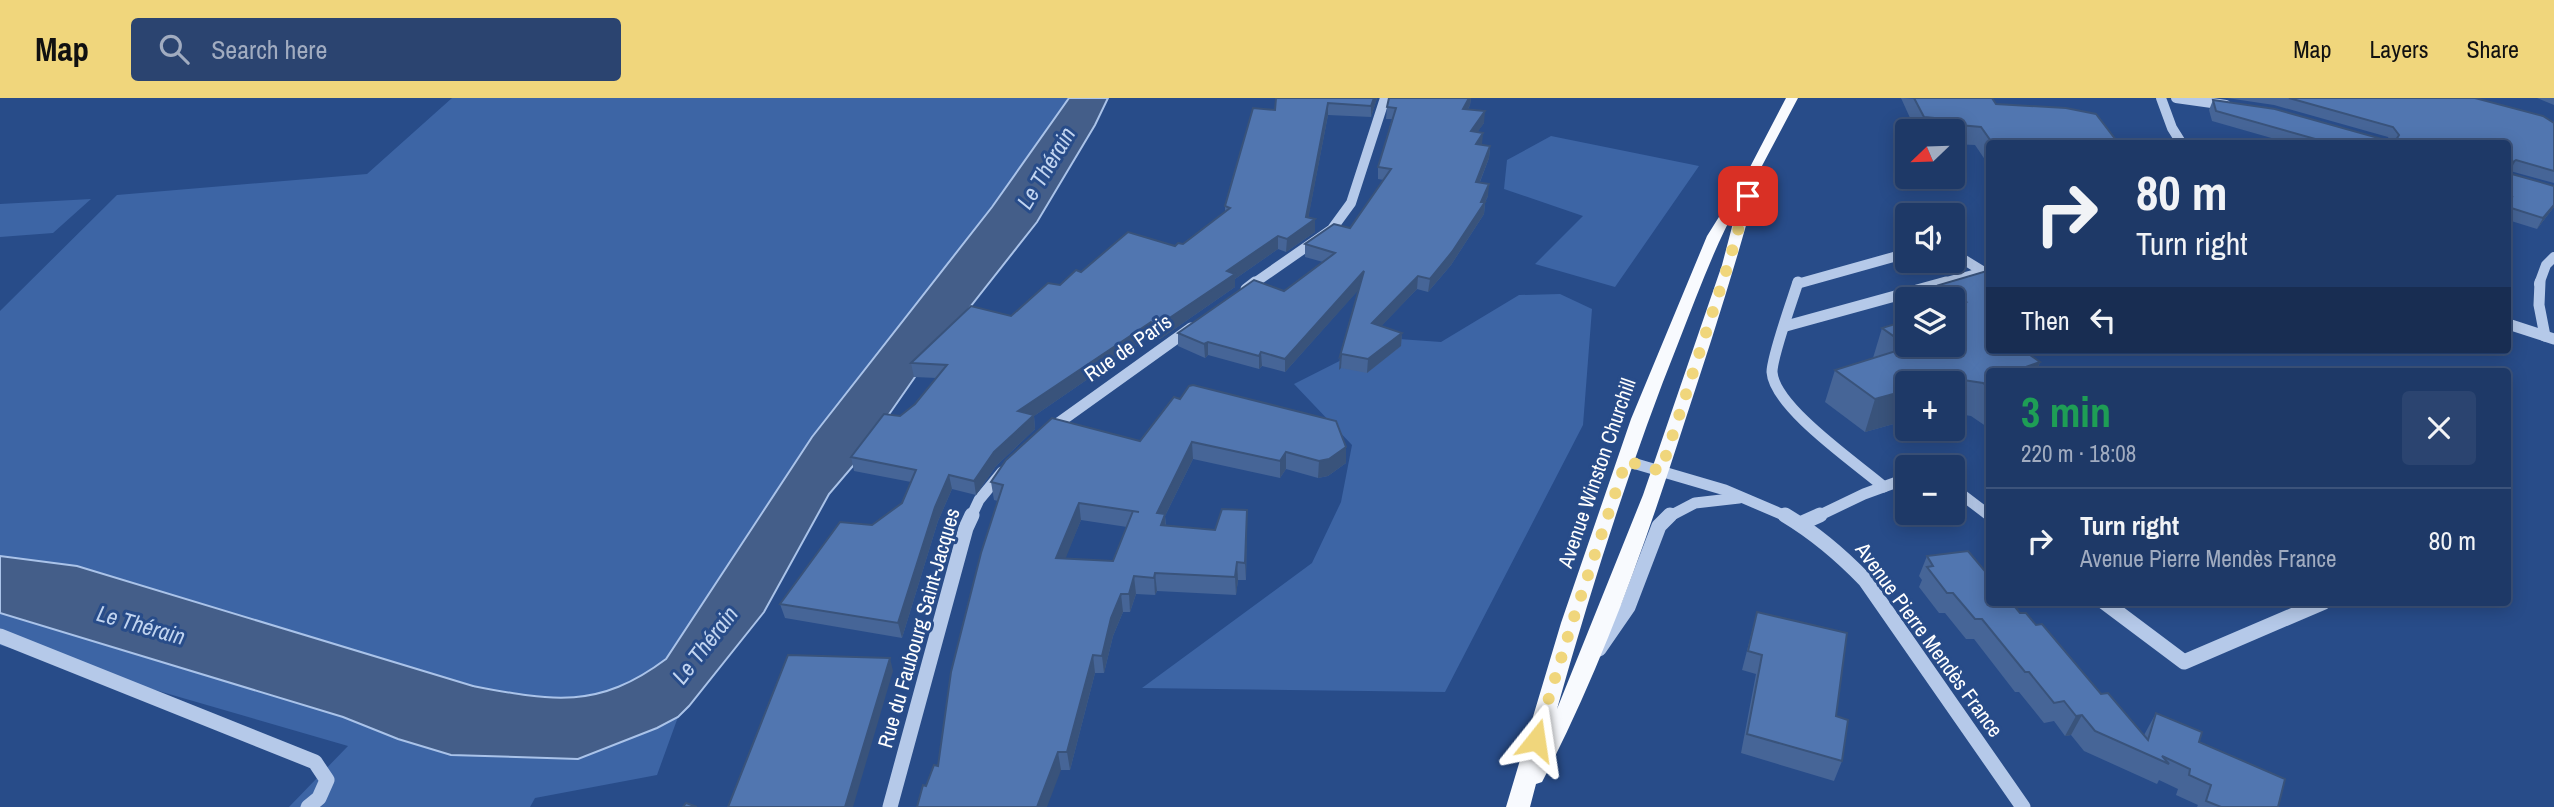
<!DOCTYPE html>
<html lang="en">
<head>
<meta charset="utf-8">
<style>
	:root { --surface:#1e3967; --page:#2b4470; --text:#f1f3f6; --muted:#a1acc0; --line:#3c537b; --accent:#f0d67c }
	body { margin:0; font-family:"Archivo Narrow",sans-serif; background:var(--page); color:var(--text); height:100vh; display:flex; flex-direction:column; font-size:26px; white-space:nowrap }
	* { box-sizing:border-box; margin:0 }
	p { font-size:23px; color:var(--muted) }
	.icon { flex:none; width:38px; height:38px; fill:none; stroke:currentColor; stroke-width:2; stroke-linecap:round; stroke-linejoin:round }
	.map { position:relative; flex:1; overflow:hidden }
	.sheet { position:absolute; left:1986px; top:270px; width:525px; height:238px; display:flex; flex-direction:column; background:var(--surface); border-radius:7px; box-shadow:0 4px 18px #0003,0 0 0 2px var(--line) }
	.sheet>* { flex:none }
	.guide { position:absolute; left:1986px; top:42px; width:525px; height:214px; border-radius:7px; box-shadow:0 4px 18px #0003,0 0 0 2px var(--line); background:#1e3967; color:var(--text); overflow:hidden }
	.needle { width:46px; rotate:247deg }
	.controls { position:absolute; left:1895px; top:21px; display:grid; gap:14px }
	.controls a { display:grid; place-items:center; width:70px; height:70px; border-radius:7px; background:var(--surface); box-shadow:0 4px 18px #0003,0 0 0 2px var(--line); font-size:35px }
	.pin { position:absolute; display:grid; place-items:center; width:60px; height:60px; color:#fff; margin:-30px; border-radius:14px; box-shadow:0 4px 10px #0006 }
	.me { position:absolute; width:77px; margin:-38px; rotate:15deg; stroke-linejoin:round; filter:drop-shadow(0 0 5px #0008) }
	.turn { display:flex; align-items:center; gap:24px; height:147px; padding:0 35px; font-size:32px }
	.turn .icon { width:91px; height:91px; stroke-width:2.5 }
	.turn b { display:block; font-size:49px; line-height:60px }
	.then { display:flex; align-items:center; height:66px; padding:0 35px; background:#0003; gap:14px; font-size:26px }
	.round { display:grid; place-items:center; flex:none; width:74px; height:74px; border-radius:7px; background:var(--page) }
	.overview { display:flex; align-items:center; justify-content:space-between; height:119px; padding:0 35px }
	h1 { font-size:42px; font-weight:700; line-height:52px; color:#1e9e55 }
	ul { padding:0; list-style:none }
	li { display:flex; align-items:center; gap:21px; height:105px; padding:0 35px; border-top:2px solid var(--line) }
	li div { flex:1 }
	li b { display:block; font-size:26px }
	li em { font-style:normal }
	header { display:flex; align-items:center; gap:42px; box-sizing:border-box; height:98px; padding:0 35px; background:var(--accent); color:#111 }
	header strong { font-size:33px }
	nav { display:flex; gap:38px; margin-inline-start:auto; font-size:24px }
	.search { width:490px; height:63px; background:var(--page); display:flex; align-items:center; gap:18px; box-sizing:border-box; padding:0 24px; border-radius:7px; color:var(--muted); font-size:26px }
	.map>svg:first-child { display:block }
	.green { fill:#3d65a5 }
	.water { fill:#445e89; stroke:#aac3e9; stroke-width:2 }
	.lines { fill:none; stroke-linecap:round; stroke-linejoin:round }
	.minor-far2 { stroke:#b5c9e9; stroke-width:10 }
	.minor-far1 { stroke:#b5c9e9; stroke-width:11 }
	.minor { stroke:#b5c9e9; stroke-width:15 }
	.major { fill:#f8fafe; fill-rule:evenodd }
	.wall { fill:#466597; fill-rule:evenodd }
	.shaded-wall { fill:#39537b }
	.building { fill:#5176b0; stroke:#39537b; stroke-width:2; fill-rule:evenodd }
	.route { stroke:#f0d67c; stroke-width:12; stroke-dasharray:0 21.6 }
	.labels { text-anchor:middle; stroke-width:6; stroke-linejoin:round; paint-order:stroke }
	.street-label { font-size:21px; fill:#fff; stroke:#284c89 }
	.water-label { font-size:23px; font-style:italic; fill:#c1d4f0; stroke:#284c89 }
</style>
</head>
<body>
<header>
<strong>Map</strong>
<div class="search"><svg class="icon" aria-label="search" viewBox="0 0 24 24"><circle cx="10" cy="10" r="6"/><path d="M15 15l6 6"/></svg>Search here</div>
<nav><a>Map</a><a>Layers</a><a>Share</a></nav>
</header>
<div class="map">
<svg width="2554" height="709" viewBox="0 0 2554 709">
	<rect width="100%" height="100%" fill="#284c89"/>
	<g class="green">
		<path d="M452,0H1069L992,109L812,339L666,561C598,612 552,603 473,588L77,468L0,458V213L117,97L367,76Z"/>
		<polygon points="1551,38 1699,68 1615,189 1535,166 1583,118 1504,91 1507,62"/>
		<polygon points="91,101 53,135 0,139 0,106"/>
		<polygon points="1560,196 1592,211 1583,327 1445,594 1142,590 1312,465 1341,404 1352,347 1294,286 1385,240 1441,244 1519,197"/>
		<polygon points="0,515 343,619 398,641 451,657 578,661 678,619 657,677 535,700 530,709 289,709 348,648 0,547"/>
	</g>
	<path class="water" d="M1069,0H1108L1095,27L1037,124L915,279L853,368L829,396L764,514L689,608L678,619L657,630L578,661L451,657L398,641L343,619L0,515V458L77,468L473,588C552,603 598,612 666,561L812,339L992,109Z"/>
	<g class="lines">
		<g class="minor-far2">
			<polyline points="2161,0 2172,30 2182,46"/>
			<polyline points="2176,0 2226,7"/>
			<polyline points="1253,186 1332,131 1351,105 1385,0"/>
			<polyline points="1797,186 1908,155"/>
			<polyline points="1939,186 1984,174 1953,155"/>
			<polyline points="2539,186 2546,167 2554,159"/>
		</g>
		<g class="minor-far1">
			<path d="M1798,184C1792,203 1772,258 1772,274C1774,309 1856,365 1884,389"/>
			<polyline points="2540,184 2539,207 2545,238"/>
			<polyline points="1246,191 1255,184"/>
			<polyline points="2508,226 2554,241"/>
			<polyline points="1786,228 1946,184"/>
			<polyline points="1050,331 1191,230"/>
			<polyline points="1626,363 1725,392 1788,419"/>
			<polyline points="1953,390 1990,418"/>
			<polyline points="971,419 979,402 1002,374"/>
			<polyline points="1668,419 1695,405 1739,400"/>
			<polyline points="1816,419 1864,396 1908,380"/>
		</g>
		<g class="minor">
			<path d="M1785,417C1815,435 1840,456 1865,482L2023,709"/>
			<polyline points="1802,425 1820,417"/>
			<polyline points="2104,504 2184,564 2324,504"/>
			<polyline points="0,538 315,664 327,682 319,700 308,709"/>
			<polyline points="1599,551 1628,509 1659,428 1670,417"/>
			<polyline points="890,709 966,430 972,417"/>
		</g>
		<path class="major" d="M1786,0H1798L1755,81L1758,84C1736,167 1710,247 1683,329C1644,450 1601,571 1542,684L1536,686L1530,709H1506L1561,525L1631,321L1707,138L1749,71ZM1738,106L1722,167L1643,397L1557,611C1592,487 1631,363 1679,243C1697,197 1714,150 1738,106Z"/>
	</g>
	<g class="wall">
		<polygon points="1276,0 1377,0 1371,19 1328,17 1308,120 1315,121 1315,134 1286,154 1278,151 1235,181 1235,189 1160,241 1152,237 1034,318 1035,331 996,368 976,397 952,391 938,423 902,540 785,520 780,506 872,427 902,405 911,384 854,373 851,359 915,306 937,280 914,279 911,265 1011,218 1081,174 1183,146 1225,114 1225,108 1275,12"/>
		<polygon points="1389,0 1471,0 1470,7 1468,11 1484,25 1477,34 1482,47 1490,48 1489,60 1480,84 1488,98 1485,104 1484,116 1451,167 1428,194 1417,191 1381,228 1402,235 1401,248 1367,275 1341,270 1339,272 1340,258 1359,191 1285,274 1262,268 1259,271 1208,257 1205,260 1178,248 1178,235 1284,193 1323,164 1305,159 1305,146 1350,130 1384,82 1378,81 1378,69 1392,21 1386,21 1387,9"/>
		<polygon points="1901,0 1996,6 2119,46 1990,46 1990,69 1975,47 1953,46 1953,33 1916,33"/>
		<polygon points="2227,0 2475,0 2554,25 2554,85 2510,73 2509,73 2512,76 2554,88 2554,109 2537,131 2508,122 2508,46 2292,46 2212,23 2209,12 2213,2 2390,43 2388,39 2274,7"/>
		<polygon points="2537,0 2554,0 2554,7"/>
		<polygon points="1990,172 1990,252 2031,252 2028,253 2027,255 2040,264 2037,273 1990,273 1990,331 1971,318 1953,315 1953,285 1908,285 1908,322 1865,334 1825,304 1835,272 1873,260 1882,230 1953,247 1953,201 1934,201 1939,187"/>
		<path d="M1174,299L1346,365L1328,378L1318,380L1286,371L1280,380L1193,361L1165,418L1166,427L1215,432L1247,412L1246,482H1238L1236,497L1157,493L1155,497L1136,496L1130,514H1123L1113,538L1104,575H1095L1070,672H1061L926,688L938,668L998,403L994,402L991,384L1140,343ZM1081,422L1127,429L1113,463L1065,460Z"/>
		<polygon points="1927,458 2020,515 2036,527 2101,596 2144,637 2156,615 2199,644 2278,709 2197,709 2198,707 2176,697 2178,691 2159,682 2157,686 2084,653 2071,637 2065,638 2054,623 2044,625 2019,594 2015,594 1974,541 1966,541 1945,515 1939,515 1919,489 1922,482 1919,478"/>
		<polygon points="1757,514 1836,618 1842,663 1834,683 1741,655 1756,576 1742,572"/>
	</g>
	<g class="shaded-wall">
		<polygon points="1374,0 1377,0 1371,19 1371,8"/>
		<polygon points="1469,0 1471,0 1470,7 1462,22 1463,11"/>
		<polygon points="1328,5 1328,17 1307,127 1315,121 1315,134 1286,154 1287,141 1306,119"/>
		<polygon points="1485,13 1484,25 1470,45 1471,33"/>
		<polygon points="1483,35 1482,47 1476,46"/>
		<polygon points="1490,48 1489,60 1475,96 1476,84"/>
		<polygon points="2516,62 2510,73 2508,74 2508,67"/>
		<polygon points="1489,86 1488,98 1485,104 1484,116 1451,167 1428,194 1430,181 1481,104"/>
		<polygon points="2554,107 2554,109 2537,131 2543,120"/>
		<polygon points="1278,138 1278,151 1235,181 1235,189 1160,241 1159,227 1227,173"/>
		<polygon points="1364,173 1364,186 1285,274 1285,261"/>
		<polygon points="1418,178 1417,191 1372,238 1372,225"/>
		<polygon points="1151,224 1152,237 1034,318 1035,331 996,368 976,397 974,383 1018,313"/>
		<polygon points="1402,235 1401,248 1367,275 1368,261"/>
		<polygon points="1208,244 1208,257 1205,260 1204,246"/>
		<polygon points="1261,254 1262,268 1259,271 1259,258"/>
		<polygon points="1342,256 1341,270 1339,272 1340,258"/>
		<polygon points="2040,264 2037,273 2022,273 2023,270"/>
		<polygon points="1950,280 1948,285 1932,285"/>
		<polygon points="1908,292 1908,322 1865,334 1875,301"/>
		<polygon points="1192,344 1193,361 1165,418 1166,433 1158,432 1157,415"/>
		<polygon points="1346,349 1346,365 1328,378 1318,380 1319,363"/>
		<polygon points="1286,354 1286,371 1280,380 1280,363"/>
		<polygon points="949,377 952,391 938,423 902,540 898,525 935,409"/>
		<polygon points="1079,405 1081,422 1059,477 1056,460"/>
		<polygon points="1247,412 1247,430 1246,482 1245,465"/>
		<polygon points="1237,464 1238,482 1236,497 1235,479"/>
		<polygon points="1155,475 1157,493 1155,497 1154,480"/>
		<polygon points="1134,478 1136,496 1130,514 1129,496"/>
		<polygon points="1121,496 1123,514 1113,538 1104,575 1102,558 1111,520"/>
		<polygon points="1093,557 1095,575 1070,672 1067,654"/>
		<polygon points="890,560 893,573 853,709 845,709"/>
		<polygon points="2082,617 2071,637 2065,638 2076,618"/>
		<polygon points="1058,654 1061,672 1047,709 1037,709"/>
	</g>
	<g class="building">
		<polygon points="1276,0 1374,0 1371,8 1328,5 1306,119 1315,121 1287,141 1278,138 1227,173 1235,176 1159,227 1151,224 1018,313 1034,317 994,354 974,383 949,377 935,409 898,525 780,506 840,424 872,427 902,405 916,372 851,359 884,316 900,318 915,306 947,267 911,265 971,208 1011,218 1048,185 1060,187 1076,172 1081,174 1128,134 1175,148 1178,145 1183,146 1230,110 1225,108 1253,10 1275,12"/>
		<polygon points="1389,0 1469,0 1463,11 1485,13 1471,33 1483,35 1476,46 1490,48 1476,84 1489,86 1481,104 1485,104 1452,154 1430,181 1418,178 1372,225 1402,235 1368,261 1342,256 1340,258 1364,173 1285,261 1261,254 1259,258 1208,244 1204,246 1178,235 1254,182 1284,193 1335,155 1305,146 1334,126 1350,130 1391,71 1378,69 1396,10 1387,9"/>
		<polygon points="1914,0 1992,0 1996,6 2066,10 2096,16 2119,46 1993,46 1981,29 1948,26 1945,21 1924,19"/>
		<polygon points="2289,0 2475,0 2543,18 2554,25 2554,73 2516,62 2508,67 2508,46 2333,46 2216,13 2213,2 2275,11 2389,43 2396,42 2399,37 2393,29"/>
		<polygon points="2508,73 2512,76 2554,88 2554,107 2543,120 2508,109 2508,104 2512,99 2508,98"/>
		<polygon points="1990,172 1990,252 2023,252 2040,264 2023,270 2028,273 1990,273 1990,290 1983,285 1950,280 1932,285 1908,285 1908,292 1875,301 1835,272 1909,249 1882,230 1908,222 1908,247 1953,247 1953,208 1966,204 1939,187"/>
		<path d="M1193,287L1336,323L1346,349L1329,361L1319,363L1286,354L1280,363L1192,344L1157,415L1165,416L1161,427L1215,432L1222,411L1247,412L1245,465L1237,464L1235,479L1155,475L1154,480L1134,478L1129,496H1121L1111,520L1102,558L1093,557L1067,654H1058L1037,709H917L923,687L926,688L934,667L938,668L951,574L981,455L1003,387L991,384L1006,362L1052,320L1140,343L1174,299L1180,301L1189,288ZM1079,405L1139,414L1133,413L1113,463L1056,460Z"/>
		<polygon points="1968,453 1990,479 1990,504 2011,504 2020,515 2026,515 2036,527 2042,526 2101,596 2108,595 2148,642 2156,615 2202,634 2199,644 2285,681 2278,709 2221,709 2206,703 2211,687 2189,677 2190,671 2162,658 2169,666 2095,633 2082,617 2076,618 2064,603 2054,605 2029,574 2025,574 1982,521 1975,521 1953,495 1947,495 1927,469 1933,468 1927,458"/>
		<polygon points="1757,514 1847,535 1836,618 1848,622 1842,663 1747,636 1762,557 1748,553"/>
		<polygon points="788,557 890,560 845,709 728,709"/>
		<polygon points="686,705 697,709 683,709"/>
	</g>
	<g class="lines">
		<polyline class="route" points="1536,642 1572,525 1626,363 1661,373 1728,167 1748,98"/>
	</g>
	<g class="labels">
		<g class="street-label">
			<text transform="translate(1128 250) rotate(-35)" y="7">Rue de Paris</text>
			<text transform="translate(1597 375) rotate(-71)" y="7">Avenue Winston Churchill</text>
			<text transform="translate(919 530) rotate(-74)" y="7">Rue du Faubourg Saint-Jacques</text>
			<text transform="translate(1929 542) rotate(54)" y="7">Avenue Pierre Mendès France</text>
		</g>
		<g class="water-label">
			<text transform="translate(1046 70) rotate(-59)" y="8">Le Thérain</text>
			<text transform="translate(141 527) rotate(16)" y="8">Le Thérain</text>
			<text transform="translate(705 547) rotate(-52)" y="8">Le Thérain</text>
		</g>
	</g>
</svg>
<div class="controls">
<a><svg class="needle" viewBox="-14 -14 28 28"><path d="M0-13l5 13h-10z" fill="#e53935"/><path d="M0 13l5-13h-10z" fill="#a1acc0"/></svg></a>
<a><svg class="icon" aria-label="sound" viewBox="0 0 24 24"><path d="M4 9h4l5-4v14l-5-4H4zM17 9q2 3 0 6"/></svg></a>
<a><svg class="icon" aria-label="layers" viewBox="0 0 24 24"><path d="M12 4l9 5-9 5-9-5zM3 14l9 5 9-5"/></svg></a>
<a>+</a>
<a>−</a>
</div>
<div class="pin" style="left:1748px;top:98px;background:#d93025"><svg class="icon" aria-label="arrive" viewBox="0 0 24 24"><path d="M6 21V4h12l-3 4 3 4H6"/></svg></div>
<svg class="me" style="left:1536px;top:642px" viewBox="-20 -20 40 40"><path d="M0-17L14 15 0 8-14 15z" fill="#f0d67c" stroke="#fff" stroke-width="4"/></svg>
<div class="guide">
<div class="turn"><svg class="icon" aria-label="right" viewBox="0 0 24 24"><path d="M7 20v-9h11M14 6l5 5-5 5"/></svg><div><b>80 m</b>Turn right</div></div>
<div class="then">Then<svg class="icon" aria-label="left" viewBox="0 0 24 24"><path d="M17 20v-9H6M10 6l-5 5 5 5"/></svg></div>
</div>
<section class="sheet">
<div class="overview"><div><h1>3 min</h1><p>220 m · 18:08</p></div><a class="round"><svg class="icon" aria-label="close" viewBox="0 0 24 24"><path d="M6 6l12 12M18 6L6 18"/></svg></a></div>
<ul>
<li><svg class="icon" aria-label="right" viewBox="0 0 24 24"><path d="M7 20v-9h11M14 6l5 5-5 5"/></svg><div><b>Turn right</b><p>Avenue Pierre Mendès France</p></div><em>80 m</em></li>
</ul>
</section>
</div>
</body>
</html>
